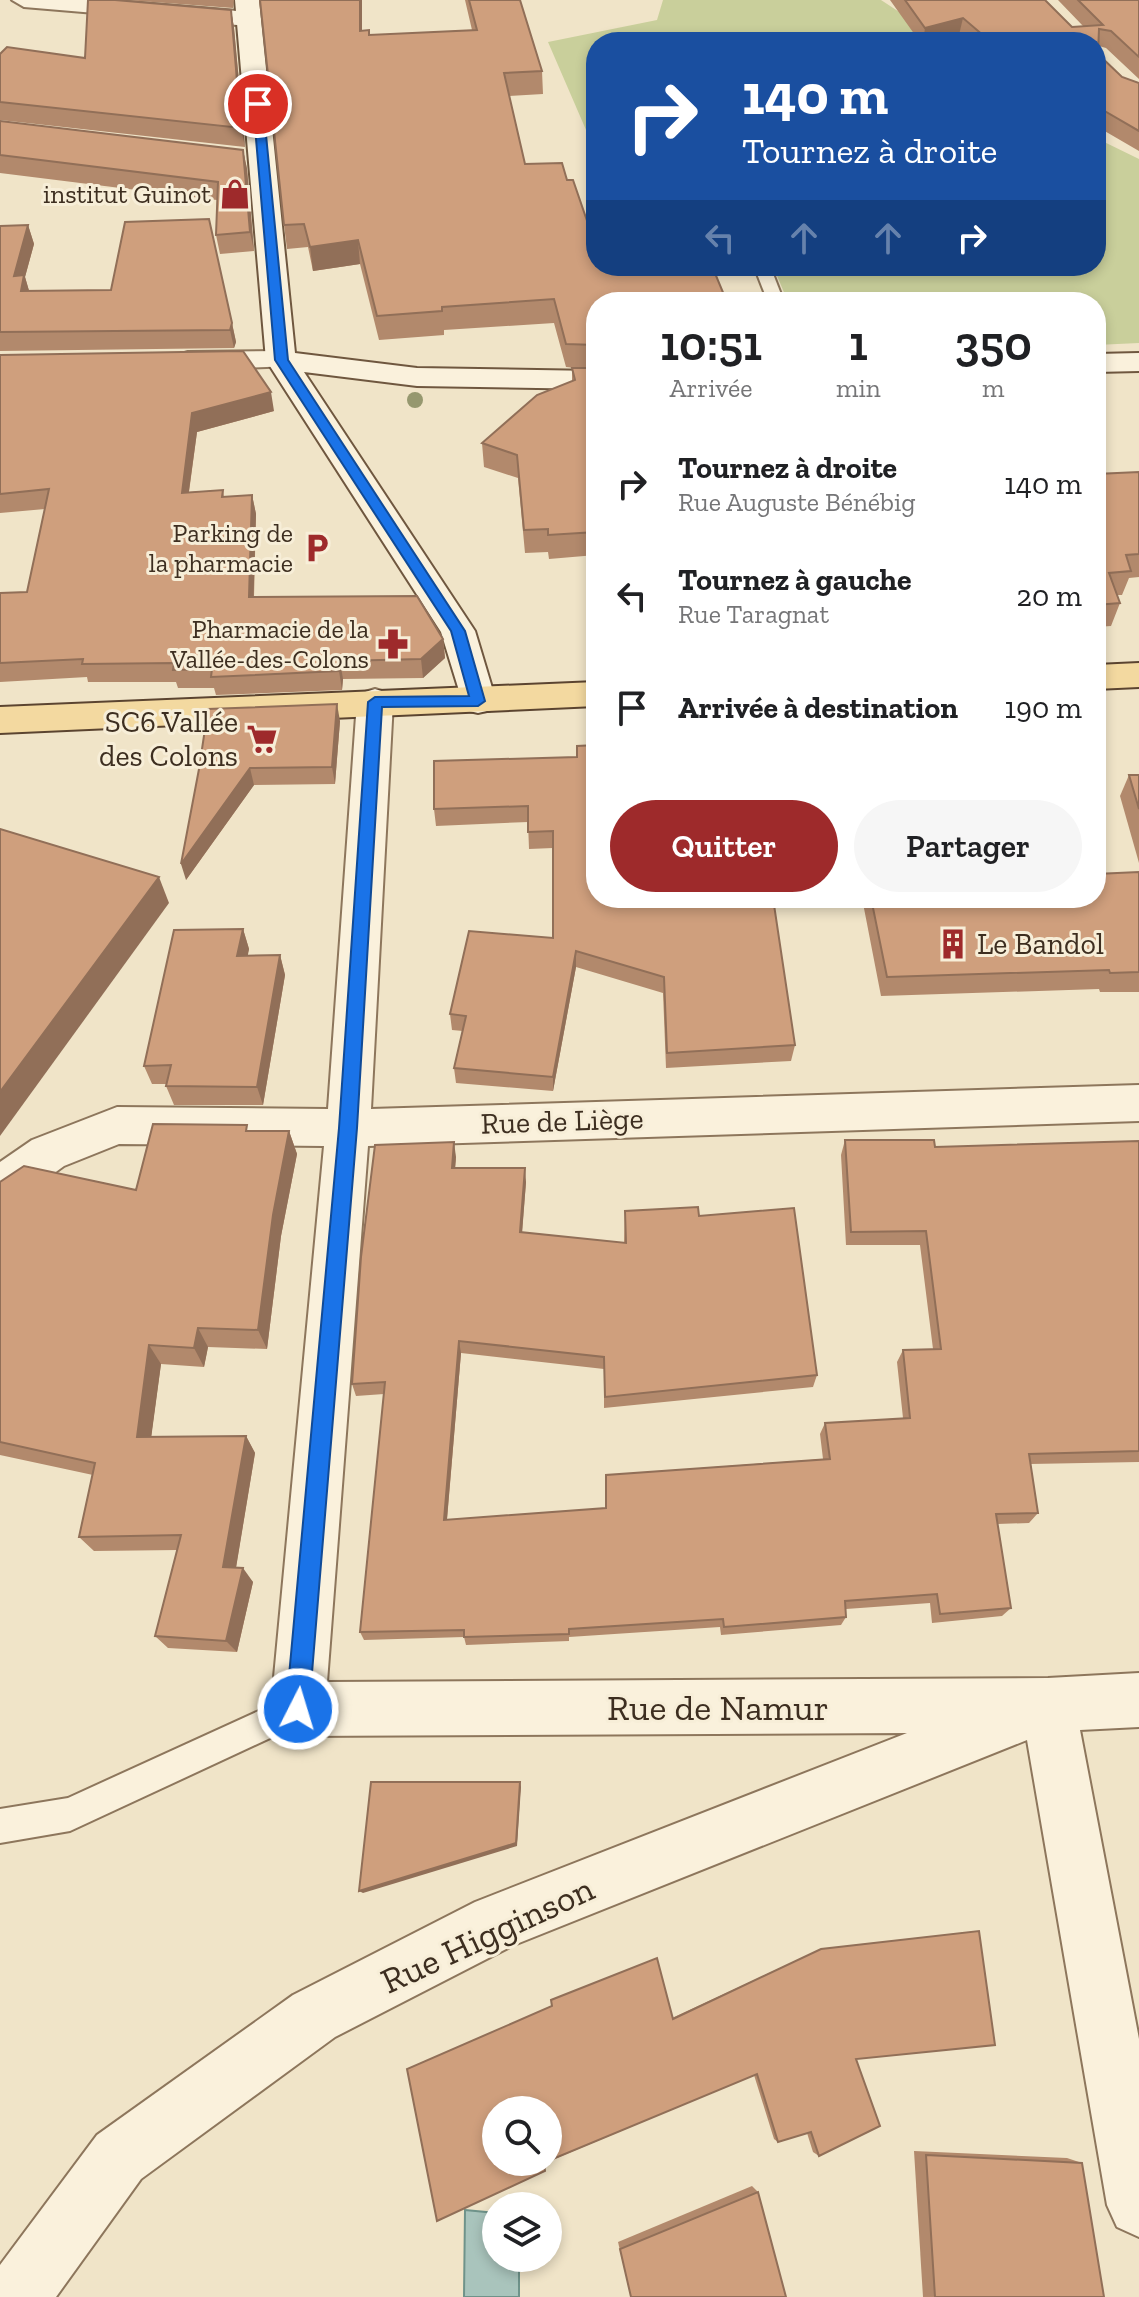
<!DOCTYPE html>
<html lang="fr">
<head>
<meta charset="utf-8">
<style>
	:root { --surface:#fff; --page:#f6f6f6; --text:#202124; --muted:#757577; --accent:#9e2a2b }
	body { margin:0; font-family:"Zilla Slab",serif; background:var(--page); color:var(--text); height:100vh; display:flex; flex-direction:column; font-size:30px; white-space:nowrap }
	* { box-sizing:border-box; margin:0 }
	p { font-size:26px; color:var(--muted) }
	.icon { flex:none; width:44px; height:44px; fill:none; stroke:currentColor; stroke-width:2; stroke-linecap:round; stroke-linejoin:round }
	.map { position:relative; flex:1; overflow:hidden }
	.drawer { position:absolute; left:586px; top:292px; width:520px; height:616px; display:flex; flex-direction:column; background:var(--surface); border-radius:32px; box-shadow:0 4px 12px #0003 }
	.drawer>* { flex:none }
	.hud { position:absolute; left:586px; top:32px; width:520px; height:244px; border-radius:32px; box-shadow:0 4px 12px #0003; background:#1a4fa0; color:#fff; overflow:hidden }
	.fabs { position:absolute; left:482px; top:2096px; display:grid; gap:16px }
	.fabs a { display:grid; place-items:center; width:80px; height:80px; border-radius:50%; background:var(--surface); box-shadow:0 4px 12px #0003; font-size:40px }
	.pin { position:absolute; display:grid; place-items:center; width:68px; height:68px; color:#fff; margin:-34px; border:4px solid #fff; border-radius:50%; box-shadow:0 2px 8px #0007 }
	.me { position:absolute; width:88px; margin:-44px; rotate:5deg; stroke-linejoin:round; filter:drop-shadow(0 0 6px #0008) }
	.turn { display:flex; align-items:center; gap:28px; height:168px; padding:0 24px; font-size:36px }
	.turn .icon { width:104px; height:104px; stroke-width:2.5 }
	.turn b { display:block; font-size:56px; line-height:68px }
	.lanes { display:flex; align-items:center; height:76px; padding:0 24px; background:#0003; justify-content:center; gap:40px; direction:ltr }
	.lanes .off { opacity:.35 }
	.eta { display:flex; justify-content:space-evenly; align-items:center; height:136px; text-align:center }
	.eta b { font-size:48px; font-weight:600; line-height:56px }
	.button { display:flex; gap:16px; margin-top:auto; padding:16px 24px }
	.button a { flex:1; height:92px; border-radius:48px; background:var(--accent); color:#fff; font-size:32px; font-weight:600; line-height:92px; text-align:center }
	.button a+a { background:var(--page); color:var(--text) }
	ul { padding:0; list-style:none }
	li { display:flex; align-items:center; gap:24px; height:112px; padding:0 24px }
	li div { flex:1 }
	li b { display:block; font-size:30px }
	li em { font-style:normal }
	.map>svg:first-child { display:block }
	.green { fill:#c9cf9b }
	.water { fill:#a9c4bc; stroke:#6f938a; stroke-width:2 }
	.lines { fill:none; stroke-linecap:round; stroke-linejoin:round }
	.lane-casing { stroke:#8d765c; stroke-width:4 }
	.street-casing { stroke:#8d765c; stroke-width:4 }
	.secondary-casing { stroke:#6f573f; stroke-width:4 }
	.primary-casing { stroke:#5b4430; stroke-width:4 }
	.lane { fill:#faf1dc; fill-rule:evenodd }
	.street { fill:#faf1dc; fill-rule:evenodd }
	.secondary { fill:#faf1dc; fill-rule:evenodd }
	.primary { fill:#f3d9a0; fill-rule:evenodd }
	.tree { fill:#96986f }
	.wall { fill:#b2896c }
	.shaded-wall { fill:#916f58 }
	.building { fill:#cf9f7d; stroke:#916f58; stroke-width:2 }
	.route { fill:#1a73e8; stroke:#114b97; stroke-width:2 }
	.labels { text-anchor:middle; stroke-width:6; stroke-linejoin:round; paint-order:stroke }
	.far-poi-label { font-size:26px; fill:#3d2e20; stroke:#f7eed8; text-anchor:end }
	.poi-label { font-size:30px; fill:#3d2e20; stroke:#f7eed8; text-anchor:end }
	.street-label { font-size:30px; fill:#3d2e20; stroke:#f7eed8 }
	.near-street-label { font-size:36px; fill:#3d2e20; stroke:#f7eed8 }
</style>
</head>
<body>
<div class="map">
<svg width="1139" height="2297" viewBox="0 0 1139 2297">
	<rect width="100%" height="100%" fill="#f0e4c8"/>
	<g class="green">
		<polygon points="663,0 881,0 945,42 596,42 596,153 548,42 657,20"/>
		<polygon points="1096,138 1139,159 1139,343 1096,345 1096,302 788,302 773,266 1096,266"/>
	</g>
	<polygon class="water" points="465,2210 496,2213 496,2258 519,2258 519,2297 464,2297"/>
	<g class="lines">
		<g class="lane-casing">
			<g id="lane">
				<polygon points="754,266 770,266 784,302 768,302"/>
				<polygon points="298,1693 309,1698 314,1709 309,1720 70,1831 0,1843 0,1809 68,1798"/>
			</g>
		</g>
		<g class="street-casing">
			<g id="street">
				<polygon points="12,0 106,0 249,12 261,19 249,26 24,7"/>
				<polygon points="281,351 291,354 296,360 291,366 188,370 178,367 173,361 178,355 188,352"/>
				<polygon points="375,689 388,693 393,702 371,1109 1139,1085 1139,1121 368,1146 327,1682 1048,1678 1139,1673 1139,1727 1080,1730 1139,2039 1139,2237 1117,2227 1107,2205 1027,1740 514,1945 335,2037 141,2179 56,2297 0,2297 0,2265 97,2135 293,1995 475,1902 907,1733 298,1736 279,1728 271,1709 324,1146 119,1144 64,1166 16,1201 0,1206 0,1162 32,1140 117,1107 328,1109 357,702 362,693"/>
			</g>
		</g>
		<g class="secondary-casing">
			<g id="secondary">
				<polygon points="235,0 259,0 295,353 417,368 596,371 596,389 417,386 304,372 475,631 496,701 491,710 478,713 465,710 441,632 266,360"/>
				<polygon points="1139,353 1139,371 1096,372 1096,354"/>
			</g>
		</g>
		<g class="primary-casing">
			<g id="primary">
				<polygon points="1139,663 1139,687 1096,689 1096,665"/>
				<polygon points="596,682 596,706 0,733 0,707"/>
			</g>
		</g>
		<use href="#lane" class="lane"/>
		<use href="#street" class="street"/>
		<use href="#secondary" class="secondary"/>
		<use href="#primary" class="primary"/>
	</g>
	<circle class="tree" cx="415" cy="400" r="8"/>
	<g class="wall">
		<polygon points="126,0 234,0 233,8"/>
		<polygon points="260,0 362,0 362,30 369,35 472,30 465,0 520,0 542,71 543,94 509,96 525,164 596,302 596,555 549,559 548,552 525,553 518,478 484,467 482,443 572,382 572,368 575,368 566,367 554,323 444,330 444,335 379,340 360,264 313,271 308,247 287,249 284,225"/>
		<polygon points="890,0 1045,0 1072,27 1083,26 1058,0 1139,0 1139,79 1106,48 1099,46 1098,54 1122,77 1139,83 1139,151 1096,126 1096,42 967,42 959,35 935,42 920,42"/>
		<polygon points="231,10 234,28 245,147 0,120 0,121 243,150 247,169 254,251 220,254 216,235 217,200 0,173 0,54 85,58"/>
		<polygon points="209,219 236,342 234,348 0,351 0,226 28,225 34,244 25,277 29,291 111,290"/>
		<polygon points="0,355 274,411 197,432 189,492 223,490 224,497 252,495 256,514 254,597 443,639 445,658 423,678 343,679 342,690 216,695 214,688 178,688 176,682 88,682 87,677 0,682 0,593 27,592 45,509 0,513"/>
		<polygon points="1139,472 1139,577 1129,578 1122,595 1117,595 1120,603 1111,626 1096,627 1096,474"/>
		<polygon points="340,721 335,784 254,785 186,880 199,769"/>
		<polygon points="1096,739 1104,768 1100,777 1096,777"/>
		<polygon points="577,757 795,1045 791,1061 666,1068 663,993 576,967 553,1091 456,1083 454,1068 463,1031 452,1030 450,1014 553,938 553,848 529,849 528,822 436,826 434,809"/>
		<polygon points="1129,775 1139,775 1139,863 1120,796"/>
		<polygon points="1139,872 1139,992 1100,992 1099,989 881,996 862,898 1096,898"/>
		<polygon points="243,929 249,949 247,956 280,955 285,975 263,1105 174,1105 166,1086 167,1084 152,1084 144,1066"/>
		<polygon points="249,1131 289,1131 297,1154 281,1236 267,1349 208,1347 204,1367 161,1364 151,1437 246,1436 255,1453 236,1567 253,1582 237,1652 168,1648 155,1636 178,1550 94,1551 79,1537 93,1475 0,1455 0,1182 136,1190"/>
		<polygon points="845,1140 935,1147 1139,1141 1139,1462 1030,1464 1038,1513 1029,1523 997,1524 1011,1608 1002,1616 932,1623 930,1603 846,1609 846,1617 841,1625 721,1635 720,1627 569,1637 569,1641 466,1645 464,1637 364,1640 360,1632 384,1394 356,1396 352,1384 456,1157 455,1168 526,1182 522,1232 624,1243 625,1211 699,1216 817,1375 813,1387 604,1408 604,1369 461,1353 447,1520 606,1508 606,1475 823,1459 820,1434 825,1423 903,1418 897,1362 903,1350 933,1349 920,1245 846,1245 841,1155"/>
		<polygon points="821,1949 856,2059 819,2156 813,2152 807,2133 778,2142 774,2139 754,2075 545,2163 545,2171 437,2221 672,2018"/>
		<polygon points="914,2151 1067,2158 1082,2163 1104,2297 923,2297"/>
		<polygon points="752,2186 758,2192 631,2297 618,2242"/>
	</g>
	<g class="shaded-wall">
		<polygon points="360,0 362,0 362,53 360,31"/>
		<polygon points="231,10 234,28 245,147 241,128"/>
		<polygon points="963,18 959,35 935,42 923,42 925,28"/>
		<polygon points="243,150 247,169 254,251 250,232"/>
		<polygon points="28,225 34,244 25,277 30,294 27,310 14,276"/>
		<polygon points="358,240 360,264 313,271 310,247"/>
		<polygon points="232,323 236,342 234,348 230,330"/>
		<polygon points="271,392 274,411 197,432 186,512 182,493 192,413"/>
		<polygon points="252,495 256,514 253,615 249,597"/>
		<polygon points="443,639 445,658 423,678 421,659"/>
		<polygon points="340,661 343,679 342,690 339,671"/>
		<polygon points="337,704 340,721 335,784 332,767"/>
		<polygon points="250,768 254,785 186,880 181,864"/>
		<polygon points="159,877 169,903 0,1136 0,1092"/>
		<polygon points="243,929 249,949 244,976 237,956"/>
		<polygon points="576,951 576,967 553,1091 553,1077"/>
		<polygon points="280,955 285,975 263,1105 257,1087"/>
		<polygon points="289,1131 297,1154 281,1236 267,1349 258,1330 273,1215"/>
		<polygon points="454,1142 456,1157 454,1182 452,1168"/>
		<polygon points="525,1168 526,1182 521,1246 520,1232"/>
		<polygon points="198,1328 208,1347 204,1367 194,1348"/>
		<polygon points="459,1341 461,1353 446,1530 444,1520"/>
		<polygon points="149,1345 161,1364 149,1454 137,1437"/>
		<polygon points="246,1436 255,1453 234,1580 223,1567"/>
		<polygon points="243,1568 253,1582 237,1652 226,1641"/>
		<polygon points="520,1782 521,1787 517,1846 363,1893 359,1891"/>
	</g>
	<g class="building">
		<polygon points="88,0 115,0 231,10 241,128 0,102 0,54 7,47 85,58"/>
		<polygon points="260,0 360,0 360,31 369,30 369,35 477,30 469,0 520,0 542,71 504,73 525,164 562,163 567,180 573,180 596,247 596,266 712,266 727,302 596,302 596,345 566,344 554,299 442,307 442,311 377,316 358,240 310,247 304,224 284,225"/>
		<polygon points="905,0 1045,0 1072,27 1103,25 1078,0 1139,0 1139,57 1111,31 1099,29 1098,54 1122,77 1139,83 1139,131 1096,106 1096,42 991,42 963,18 925,28"/>
		<polygon points="0,121 243,150 250,232 216,235 218,182 0,155"/>
		<polygon points="209,219 232,323 230,330 0,332 0,226 28,225 14,276 24,275 21,291 111,290 125,222"/>
		<polygon points="243,351 271,392 192,413 182,493 223,490 222,497 252,495 249,597 417,596 443,639 421,659 340,661 339,671 211,677 212,669 173,670 174,663 82,664 83,659 0,663 0,593 27,592 49,489 0,494 0,355"/>
		<polygon points="572,368 596,368 596,532 548,535 548,529 524,530 517,455 482,443 537,395 575,380"/>
		<polygon points="1139,472 1139,554 1126,555 1131,571 1109,573 1120,603 1096,605 1096,474"/>
		<polygon points="337,704 332,767 250,768 181,864 199,769 208,709"/>
		<polygon points="1096,739 1104,768 1096,769"/>
		<polygon points="596,745 596,898 773,898 795,1045 667,1053 664,977 576,951 553,1077 454,1068 466,1016 450,1014 469,931 553,938 553,831 528,832 528,806 434,809 434,761 577,757 577,746"/>
		<polygon points="1129,775 1139,775 1139,809"/>
		<polygon points="0,829 159,877 0,1092"/>
		<polygon points="1139,872 1139,972 1110,973 1109,970 887,977 871,898 1096,898 1096,874"/>
		<polygon points="243,929 237,956 280,955 257,1087 166,1086 171,1065 144,1066 174,930"/>
		<polygon points="153,1124 247,1125 246,1131 289,1131 273,1215 258,1330 198,1328 194,1348 149,1345 137,1437 246,1436 223,1567 243,1568 226,1641 155,1636 181,1535 79,1537 95,1463 0,1442 0,1182 24,1166 136,1190"/>
		<polygon points="845,1140 934,1140 935,1147 1139,1141 1139,1451 1029,1454 1038,1513 996,1514 1011,1608 940,1614 937,1594 845,1601 846,1617 724,1627 723,1619 569,1629 569,1634 464,1637 464,1630 360,1632 385,1382 352,1384 361,1257 375,1145 454,1142 452,1168 525,1168 520,1232 626,1243 625,1211 698,1207 699,1216 794,1208 817,1375 605,1397 604,1357 459,1341 444,1520 606,1508 606,1475 830,1459 825,1423 910,1418 903,1350 941,1349 926,1231 851,1232"/>
		<polygon points="371,1782 520,1782 516,1843 359,1891"/>
		<polygon points="979,1931 995,2045 856,2059 880,2126 819,2156 811,2132 778,2142 757,2074 548,2161 548,2110 496,2110 496,2162 547,2162 544,2163 545,2171 437,2221 407,2069 552,2006 551,2000 657,1958 673,2019 821,1949"/>
		<polygon points="926,2155 1082,2163 1104,2297 935,2297"/>
		<polygon points="758,2192 786,2297 631,2297 620,2249"/>
	</g>
	<polygon class="route" points="258,101 263,104 288,360 465,631 485,701 478,706 382,707 357,1128 309,1709 306,1717 298,1720 290,1717 286,1709 339,1128 368,702 375,697 469,696 451,631 275,360 253,104"/>
	<defs>
		<g id="shop-bare" transform="scale(2.4)"><path d="M-5-2.5h2.3a2.7 3.5 0 0 1 5.4 0H5L5.5 6h-11ZM-1.5-2.5h3a1.5 2.3 0 0 0-3 0Z" fill="#9e2a2b" stroke="#f7eed8" stroke-width="2.5" paint-order="stroke"/></g>
		<g id="parking-bare" transform="scale(2.4)"><path d="M-3.5-5.5H1a3.5 3.5 0 0 1 0 7H-1V5.5H-3.5ZM-1-3.4V-.6H.8a1.4 1.4 0 0 0 0-2.8Z" fill="#9e2a2b" stroke="#f7eed8" stroke-width="2.5" paint-order="stroke"/></g>
		<g id="pharmacy-bare" transform="scale(2.4)"><path d="M-2-6h4v4h4v4h-4v4h-4v-4h-4v-4h4Z" fill="#9e2a2b" stroke="#f7eed8" stroke-width="2.5" paint-order="stroke"/></g>
		<g id="supermarket-bare" transform="scale(2.4)"><path d="M-6-5.5h2.5l.6 2H6L4.5 2H-2.5L-4.4-4H-6ZM-1.5 3.2a1.3 1.3 0 1 0 .1 0ZM3 3.2a1.3 1.3 0 1 0 .1 0Z" fill="#9e2a2b" stroke="#f7eed8" stroke-width="2.5" paint-order="stroke"/></g>
		<g id="building-bare" transform="scale(2.4)"><path d="M-4-6H4V6H1V3H-1V6H-4ZM-2.5-4.3h1.7v1.8h-1.7ZM.8-4.3h1.7v1.8H.8ZM-2.5-1h1.7V.8h-1.7ZM.8-1h1.7V.8H.8Z" fill="#9e2a2b" stroke="#f7eed8" stroke-width="2.5" paint-order="stroke"/></g>
	</defs>
	<g fill-rule="evenodd">
		<use href="#shop-bare" x="235" y="194"/>
		<use href="#parking-bare" x="317" y="548"/>
		<use href="#pharmacy-bare" x="393" y="644"/>
		<use href="#supermarket-bare" x="262" y="739"/>
		<use href="#building-bare" x="953" y="944"/>
	</g>
	<g class="labels">
		<g class="far-poi-label">
			<text x="211" y="203">institut Guinot</text>
			<text x="293" y="542">Parking de<tspan x="293" dy="30">la pharmacie</tspan></text>
			<text x="369" y="638">Pharmacie de la<tspan x="369" dy="30">Vallée-des-Colons</tspan></text>
		</g>
		<g class="poi-label">
			<text x="238" y="732">SC6 Vallée<tspan x="238" dy="34">des Colons</tspan></text>
			<text x="977" y="954" text-anchor="start">Le Bandol</text>
		</g>
		<g class="street-label">
			<text transform="translate(562 1121) rotate(-2)" y="10">Rue de Liège</text>
		</g>
		<g class="near-street-label">
			<text x="718" y="1720">Rue de Namur</text>
			<text transform="translate(487 1934) rotate(-25)" y="13">Rue Higginson</text>
		</g>
	</g>
</svg>
<div class="fabs">
<a><svg class="icon" aria-label="search" viewBox="0 0 24 24"><circle cx="10" cy="10" r="6"/><path d="M15 15l6 6"/></svg></a>
<a><svg class="icon" aria-label="layers" viewBox="0 0 24 24"><path d="M12 4l9 5-9 5-9-5zM3 14l9 5 9-5"/></svg></a>
</div>
<div class="pin" style="left:258px;top:104px;background:#d93025"><svg class="icon" aria-label="arrive" viewBox="0 0 24 24"><path d="M6 21V4h12l-3 4 3 4H6"/></svg></div>
<svg class="me" style="left:298px;top:1709px" viewBox="-20 -20 40 40"><circle r="17" fill="#1a73e8" stroke="#fff" stroke-width="3"/><path d="M0-11L8 9 0 5-8 9z" fill="#fff"/></svg>
<div class="hud">
<div class="turn"><svg class="icon" aria-label="right" viewBox="0 0 24 24"><path d="M7 20v-9h11M14 6l5 5-5 5"/></svg><div><b>140 m</b>Tournez à droite</div></div>
<div class="lanes"><svg class="icon off" aria-label="left" viewBox="0 0 24 24"><path d="M17 20v-9H6M10 6l-5 5 5 5"/></svg><svg class="icon off" aria-label="ahead" viewBox="0 0 24 24"><path d="M12 20V5M6 11l6-6 6 6"/></svg><svg class="icon off" aria-label="ahead" viewBox="0 0 24 24"><path d="M12 20V5M6 11l6-6 6 6"/></svg><svg class="icon" aria-label="right" viewBox="0 0 24 24"><path d="M7 20v-9h11M14 6l5 5-5 5"/></svg></div>
</div>
<section class="drawer">
<div class="eta">
<div><b>10:51</b><p>Arrivée</p></div>
<div><b>1</b><p>min</p></div>
<div><b>350</b><p>m</p></div>
</div>
<ul>
<li><svg class="icon" aria-label="right" viewBox="0 0 24 24"><path d="M7 20v-9h11M14 6l5 5-5 5"/></svg><div><b>Tournez à droite</b><p>Rue Auguste Bénébig</p></div><em>140 m</em></li>
<li><svg class="icon" aria-label="left" viewBox="0 0 24 24"><path d="M17 20v-9H6M10 6l-5 5 5 5"/></svg><div><b>Tournez à gauche</b><p>Rue Taragnat</p></div><em>20 m</em></li>
<li><svg class="icon" aria-label="arrive" viewBox="0 0 24 24"><path d="M6 21V4h12l-3 4 3 4H6"/></svg><div><b>Arrivée à destination</b></div><em>190 m</em></li>
</ul>
<div class="button"><a>Quitter</a><a>Partager</a></div>
</section>
</div>
</body>
</html>
